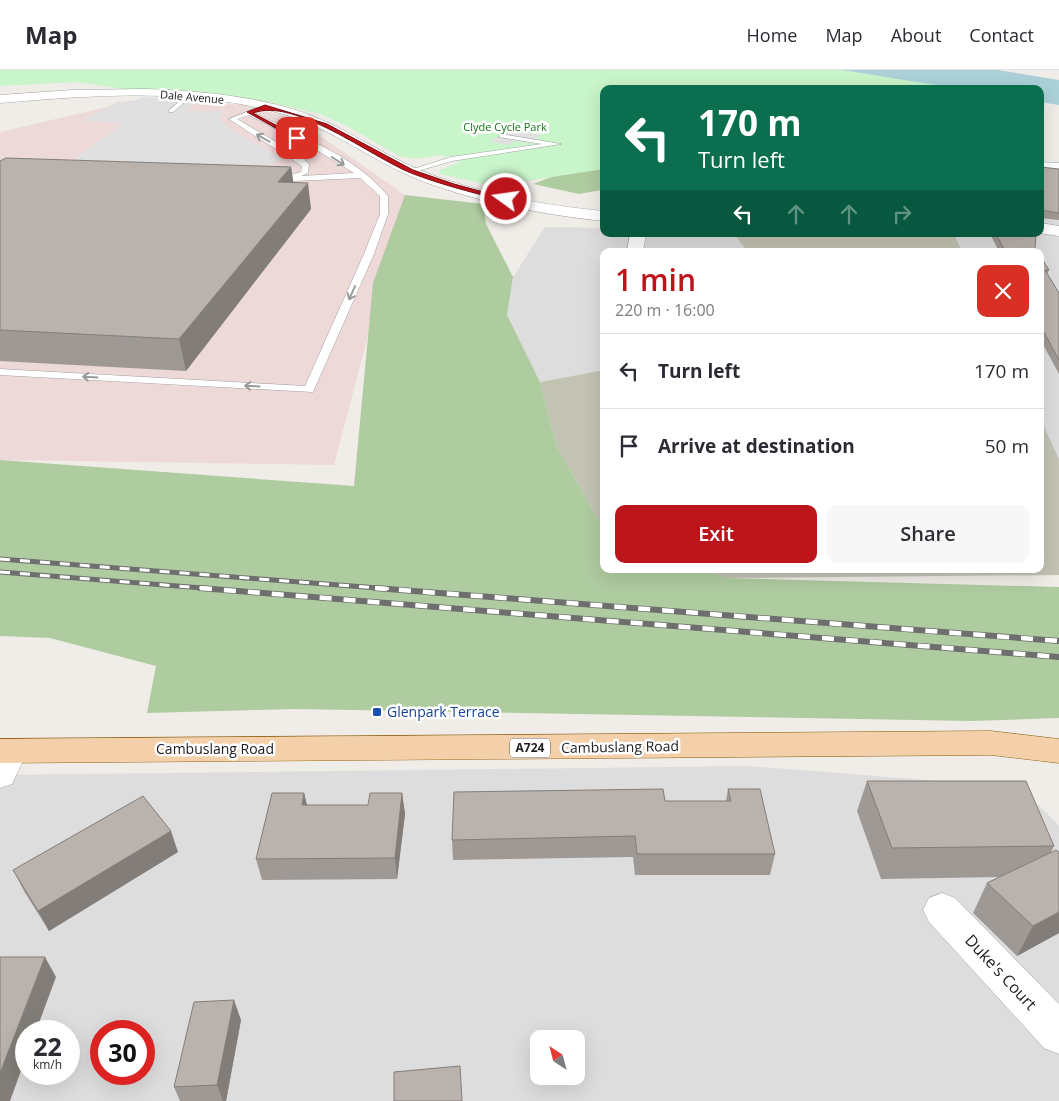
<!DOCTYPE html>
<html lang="en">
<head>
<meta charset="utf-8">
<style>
	:root { --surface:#fff; --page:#f7f7f7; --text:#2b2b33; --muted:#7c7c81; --line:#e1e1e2; --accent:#bc141b }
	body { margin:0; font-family:"Open Sans",sans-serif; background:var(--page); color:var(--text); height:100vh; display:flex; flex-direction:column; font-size:19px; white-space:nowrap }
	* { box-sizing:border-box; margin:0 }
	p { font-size:16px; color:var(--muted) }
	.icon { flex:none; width:28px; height:28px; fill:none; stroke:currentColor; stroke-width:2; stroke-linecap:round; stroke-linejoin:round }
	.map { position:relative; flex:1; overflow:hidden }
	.sheet { position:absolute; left:600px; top:178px; width:444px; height:325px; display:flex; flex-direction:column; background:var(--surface); border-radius:10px; box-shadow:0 5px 20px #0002 }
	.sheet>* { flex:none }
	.guide { position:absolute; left:600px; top:15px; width:444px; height:152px; border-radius:10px; box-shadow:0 5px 20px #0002; background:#0b6e4f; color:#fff; overflow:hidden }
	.needle { width:32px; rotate:324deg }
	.fabs { position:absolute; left:530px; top:960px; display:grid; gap:10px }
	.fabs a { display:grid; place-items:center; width:55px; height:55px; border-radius:10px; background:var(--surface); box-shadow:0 5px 20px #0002; font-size:25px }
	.speed { position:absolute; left:15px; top:950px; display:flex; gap:10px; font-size:25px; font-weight:700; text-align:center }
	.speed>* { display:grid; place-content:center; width:65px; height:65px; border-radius:50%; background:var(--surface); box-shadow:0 5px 20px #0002; line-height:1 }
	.speed small { font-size:12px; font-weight:400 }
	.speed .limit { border:8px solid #d22; background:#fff; color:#111 }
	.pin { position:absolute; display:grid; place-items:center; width:42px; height:42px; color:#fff; margin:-21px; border-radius:10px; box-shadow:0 2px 8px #0006 }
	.me { position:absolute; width:55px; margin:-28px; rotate:284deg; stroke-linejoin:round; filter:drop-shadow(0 0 4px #0008) }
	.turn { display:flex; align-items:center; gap:18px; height:105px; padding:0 15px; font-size:22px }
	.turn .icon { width:65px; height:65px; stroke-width:2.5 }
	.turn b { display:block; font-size:35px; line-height:42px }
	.lanes { display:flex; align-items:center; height:48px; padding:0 15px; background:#0003; justify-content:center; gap:25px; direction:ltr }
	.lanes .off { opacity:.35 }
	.round { display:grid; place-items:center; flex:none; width:52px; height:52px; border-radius:10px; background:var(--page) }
	.head { display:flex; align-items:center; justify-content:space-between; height:85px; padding:0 15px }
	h1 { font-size:30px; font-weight:600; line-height:38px; color:var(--accent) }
	.primary-button { display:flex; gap:10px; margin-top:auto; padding:10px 15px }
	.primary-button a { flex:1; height:58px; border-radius:10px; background:var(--accent); color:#fff; font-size:20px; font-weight:600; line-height:58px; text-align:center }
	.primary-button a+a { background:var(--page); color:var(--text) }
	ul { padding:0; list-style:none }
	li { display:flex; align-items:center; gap:15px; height:75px; padding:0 15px; border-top:1px solid var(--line) }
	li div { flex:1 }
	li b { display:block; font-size:19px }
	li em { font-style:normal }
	header { display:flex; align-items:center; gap:30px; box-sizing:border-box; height:70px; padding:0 25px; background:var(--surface); border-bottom:1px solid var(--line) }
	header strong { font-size:24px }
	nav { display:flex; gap:28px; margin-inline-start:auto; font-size:18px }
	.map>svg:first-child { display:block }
	.residential { fill:#dedddd; fill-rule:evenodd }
	.commercial { fill:#eed9d9 }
	.construction { fill:#c3c3b4 }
	.forest { fill:#afcba0 }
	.park { fill:#c9f5cb }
	.parking { fill:#e0e0e0 }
	.water { fill:#acd1d9 }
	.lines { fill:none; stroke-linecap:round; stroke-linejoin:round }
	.lane-casing { stroke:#a1a1a1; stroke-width:1 }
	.street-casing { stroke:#a1a1a1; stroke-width:1 }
	.primary-casing { stroke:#8d5e0f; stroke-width:1 }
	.lane { fill:#fff; fill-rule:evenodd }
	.street { fill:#fff; fill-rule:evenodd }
	.primary { fill:#f3d0a9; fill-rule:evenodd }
	.rail-far1-casing { stroke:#6e6e6e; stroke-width:5 }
	.rail-casing { stroke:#6e6e6e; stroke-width:6 }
	.rail-far1 { stroke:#fff; stroke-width:3; stroke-dasharray:10; stroke-linecap:butt }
	.rail { stroke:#fff; stroke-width:4.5; stroke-dasharray:12; stroke-linecap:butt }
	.wall { fill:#9f9995 }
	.shaded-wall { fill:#827d79 }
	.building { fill:#b9b2ad; stroke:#827d79 }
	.oneway { stroke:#9b9b9b }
	.route { fill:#bc141b; stroke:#7a0d12 }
	.transit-dot { fill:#1a4fb4; stroke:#fff; stroke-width:2 }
	.labels { text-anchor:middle; stroke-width:5; stroke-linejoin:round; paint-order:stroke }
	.far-street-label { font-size:11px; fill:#202020; stroke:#fff }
	.far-park-label { font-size:11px; fill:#17751a; stroke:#fff }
	.shield { fill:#fff; stroke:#636363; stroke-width:1 }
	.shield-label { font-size:12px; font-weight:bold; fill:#202020 }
	.transit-label { font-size:14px; fill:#164399; stroke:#fff; text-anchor:start }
	.street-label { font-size:14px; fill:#202020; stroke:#fff }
	.near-street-label { font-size:16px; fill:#202020; stroke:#fff }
</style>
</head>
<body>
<header>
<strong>Map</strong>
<nav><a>Home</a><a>Map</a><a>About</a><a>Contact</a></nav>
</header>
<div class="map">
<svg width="1059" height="1031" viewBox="0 0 1059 1031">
	<rect width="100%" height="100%" fill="#f0ece7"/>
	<g class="residential">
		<polygon points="1040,92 1059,95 1059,389 1040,348 1040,181 962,181 954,164 1040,164"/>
		<polygon points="545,157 604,158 604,164 734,164 747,181 604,181 604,300 540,312 507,245 513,207"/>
		<path d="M748,696L977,714L1033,730L1056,752L1059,757V1031H0V705ZM26,961H69V1004H26ZM101,961H144V1004H101ZM539,969H576V1006H539Z"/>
	</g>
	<polygon class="commercial" points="137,30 243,35 296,49 405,125 334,395 0,390 0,62"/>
	<g class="construction">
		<polygon points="734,164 954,164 962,181 747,181"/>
		<polygon points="604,300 604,460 557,377 540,312"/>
		<polygon points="1040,348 1059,389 1059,505 727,508 703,499 1040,499"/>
	</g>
	<g class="forest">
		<polygon points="604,87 604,118 601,120 579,124 533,114"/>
		<polygon points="405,125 483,134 486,154 513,207 507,245 540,312 557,377 604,460 604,499 703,499 727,508 1059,517 1059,648 971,651 295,639 147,643 156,596 50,568 0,566 0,390 354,416 373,213"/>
	</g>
	<polygon class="park" points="0,0 842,0 968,19 604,19 604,99 493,116 440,104 440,100 460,92 441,85 415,89 399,86 347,56 320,44 269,32 214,24 129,20 78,12 0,16"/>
	<g class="parking">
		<polygon points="142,27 196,31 186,41 225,41 218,48 234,62 282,88 265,98 70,92 124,53 82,51 117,32 134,31"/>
		<polygon points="507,60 541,65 528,73 516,71 509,75 490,72"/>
	</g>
	<polygon class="water" points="842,0 998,0 1059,10 1059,35 1040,32 1040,19 948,17"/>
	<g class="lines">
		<g class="lane-casing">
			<g id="lane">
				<polygon points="187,25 192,26 173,42 169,42 169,40"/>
				<path d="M259,37L262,39L255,43C299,66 356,86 388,126V144L374,184L313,322L0,305V299L305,316L364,184L380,144V126L360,108L294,111L290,109L271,113V109L301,102L302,96L229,49ZM249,45L318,81L354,103L301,106L308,103L309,94L300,86L237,49Z"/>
				<polygon points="501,64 561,74 452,91 411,103 407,101 451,87 542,74 499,67"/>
			</g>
		</g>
		<g class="street-casing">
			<g id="street">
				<path d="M146,19C196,21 247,25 296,40C341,54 379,83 422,101C477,123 545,136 604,141V151C544,145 467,130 412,107C369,88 331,59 286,45C195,17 94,25 0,33V25L72,20Z"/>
				<polygon points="1040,92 1059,93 1059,101 1040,100"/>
				<polygon points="1040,153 1059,156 1059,166 1040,163"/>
				<polygon points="630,164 646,164 643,181 627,181"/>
				<polygon points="12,669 24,672 28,681 12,714 0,718 0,673"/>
				<polygon points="942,823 955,828 1059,934 1059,984 1044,978 929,852 923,840 929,828"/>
			</g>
		</g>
		<g class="primary-casing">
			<polygon id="primary" points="991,661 1059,669 1059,693 991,685 0,693 0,669"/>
		</g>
		<use href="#lane" class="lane"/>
		<use href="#street" class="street"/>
		<use href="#primary" class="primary"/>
		<g class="rail-far1-casing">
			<g id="rail-far1">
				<polyline points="0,489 391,519"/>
				<polyline points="0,502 215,519"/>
			</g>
		</g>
		<g class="rail-casing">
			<g id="rail">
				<polyline points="200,518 1059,587"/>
				<polyline points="375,518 1059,571"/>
			</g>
		</g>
		<use href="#rail-far1" class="rail-far1"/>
		<use href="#rail" class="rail"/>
	</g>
	<g class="wall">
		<polygon points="0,91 291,97 293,112 311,139 186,301 0,291"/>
		<polygon points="1040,97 1059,99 1059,150 1040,148"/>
		<polygon points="990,164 1036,164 1035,177 1037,181 999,181"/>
		<polygon points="1040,186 1049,200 1047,204 1059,223 1059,304 1040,269"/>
		<polygon points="867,711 1054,776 1051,782 1059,782 1059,863 1017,886 973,843 987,813 999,807 881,809 857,741"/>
		<polygon points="728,719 775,784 770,805 635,805 633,787 453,790 452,770 665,731 726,731"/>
		<polygon points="304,723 307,735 368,735 402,723 405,744 397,809 262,810 256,789"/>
		<polygon points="178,782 49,861 24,821 13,800"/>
		<polygon points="241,950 226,1031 180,1031 174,1017"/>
	</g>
	<g class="shaded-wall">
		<polygon points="291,97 295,122 278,112"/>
		<polygon points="308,113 311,139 186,301 179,269"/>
		<polygon points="304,723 309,744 302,735"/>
		<polygon points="402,723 405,744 397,809 395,788"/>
		<polygon points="171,761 178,782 49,861 38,841"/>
		<polygon points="1059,842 1059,863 1017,886 1033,856"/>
		<polygon points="45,887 56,907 36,961 26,961 26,987 10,1031 0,1031 0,1003"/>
		<polygon points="234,930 241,950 226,1031 223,1031 217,1015"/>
	</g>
	<g class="building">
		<polygon points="6,88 291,97 278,112 308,113 179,269 0,260 0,91"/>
		<polygon points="1040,97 1059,99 1059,143 1040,140"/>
		<polygon points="996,164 1036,164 1035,177 1037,181 1005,181"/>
		<polygon points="1040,186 1049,200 1045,200 1059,223 1059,290 1040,255"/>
		<polygon points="867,711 1026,711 1054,776 892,778"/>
		<polygon points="663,719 665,731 731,731 728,719 760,719 775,784 637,784 635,766 452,770 454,722"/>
		<polygon points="272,723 304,723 302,735 368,735 370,723 402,723 395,788 256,789"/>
		<polygon points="143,726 171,761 38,841 13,800"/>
		<polygon points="1056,780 1059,782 1059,842 1033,856 987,813"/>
		<polygon points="0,887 45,887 0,1003"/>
		<polygon points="234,930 217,1015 174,1017 194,932"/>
		<polygon points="460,996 462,1031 394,1031 394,1002"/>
	</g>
	<defs><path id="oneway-shaft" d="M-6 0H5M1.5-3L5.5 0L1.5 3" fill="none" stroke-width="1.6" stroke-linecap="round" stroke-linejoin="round" transform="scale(1.25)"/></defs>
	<g class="oneway">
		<use href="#oneway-shaft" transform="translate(263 68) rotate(-150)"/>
		<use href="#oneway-shaft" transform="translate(338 91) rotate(32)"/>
		<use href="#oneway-shaft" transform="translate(352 223) rotate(114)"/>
		<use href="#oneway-shaft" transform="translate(90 307) rotate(-177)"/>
		<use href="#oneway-shaft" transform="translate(252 316) rotate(-177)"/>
	</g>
	<path class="route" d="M265,35L327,54L413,100L454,114L509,129L506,131C474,123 442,115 411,103C371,87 295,27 253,43L300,68L295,69L247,42Z"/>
	<rect class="transit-dot" x="372" y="637" width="10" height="10" rx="2.5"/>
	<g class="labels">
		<g class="far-street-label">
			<text transform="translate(192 27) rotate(5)" y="4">Dale Avenue</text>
		</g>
		<g class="far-park-label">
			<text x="505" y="61">Clyde Cycle Park</text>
		</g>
		<rect class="shield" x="510" y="668.5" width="40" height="19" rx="4"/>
		<g class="shield-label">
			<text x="530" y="682">A724</text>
		</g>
		<g class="transit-label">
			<text x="387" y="647">Glenpark Terrace</text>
		</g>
		<g class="street-label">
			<text transform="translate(620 677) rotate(-1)" y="5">Cambuslang Road</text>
			<text x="215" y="684">Cambuslang Road</text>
		</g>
		<g class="near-street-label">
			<text transform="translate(1001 902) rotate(47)" y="6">Duke's Court</text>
		</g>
	</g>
</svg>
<div class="fabs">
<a><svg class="needle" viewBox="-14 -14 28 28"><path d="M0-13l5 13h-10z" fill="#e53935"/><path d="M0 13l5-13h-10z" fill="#7c7c81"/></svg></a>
</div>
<div class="speed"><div>22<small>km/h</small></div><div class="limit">30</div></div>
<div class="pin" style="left:297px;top:68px;background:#d93025"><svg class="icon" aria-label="arrive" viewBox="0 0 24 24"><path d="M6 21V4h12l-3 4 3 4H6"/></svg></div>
<svg class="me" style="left:506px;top:129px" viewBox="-20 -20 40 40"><circle r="17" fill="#bc141b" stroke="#fff" stroke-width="3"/><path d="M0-11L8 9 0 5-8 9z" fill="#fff"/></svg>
<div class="guide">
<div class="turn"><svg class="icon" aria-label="left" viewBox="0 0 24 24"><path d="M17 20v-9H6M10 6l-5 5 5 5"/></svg><div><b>170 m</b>Turn left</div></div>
<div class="lanes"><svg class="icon" aria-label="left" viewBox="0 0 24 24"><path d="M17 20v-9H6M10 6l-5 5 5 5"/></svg><svg class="icon off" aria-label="ahead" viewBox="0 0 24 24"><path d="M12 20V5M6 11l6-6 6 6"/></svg><svg class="icon off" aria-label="ahead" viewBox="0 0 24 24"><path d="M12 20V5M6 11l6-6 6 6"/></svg><svg class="icon off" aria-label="right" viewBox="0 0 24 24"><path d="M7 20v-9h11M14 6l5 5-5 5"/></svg></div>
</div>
<section class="sheet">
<div class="head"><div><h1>1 min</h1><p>220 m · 16:00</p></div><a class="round" style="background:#d93025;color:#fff"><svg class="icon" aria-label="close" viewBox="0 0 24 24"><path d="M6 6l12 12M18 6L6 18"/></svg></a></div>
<ul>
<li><svg class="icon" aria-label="left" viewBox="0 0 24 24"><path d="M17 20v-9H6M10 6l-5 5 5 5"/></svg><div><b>Turn left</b></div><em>170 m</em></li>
<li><svg class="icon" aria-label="arrive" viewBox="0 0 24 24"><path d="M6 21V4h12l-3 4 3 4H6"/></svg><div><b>Arrive at destination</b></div><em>50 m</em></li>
</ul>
<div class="primary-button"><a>Exit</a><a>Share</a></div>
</section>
</div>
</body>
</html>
